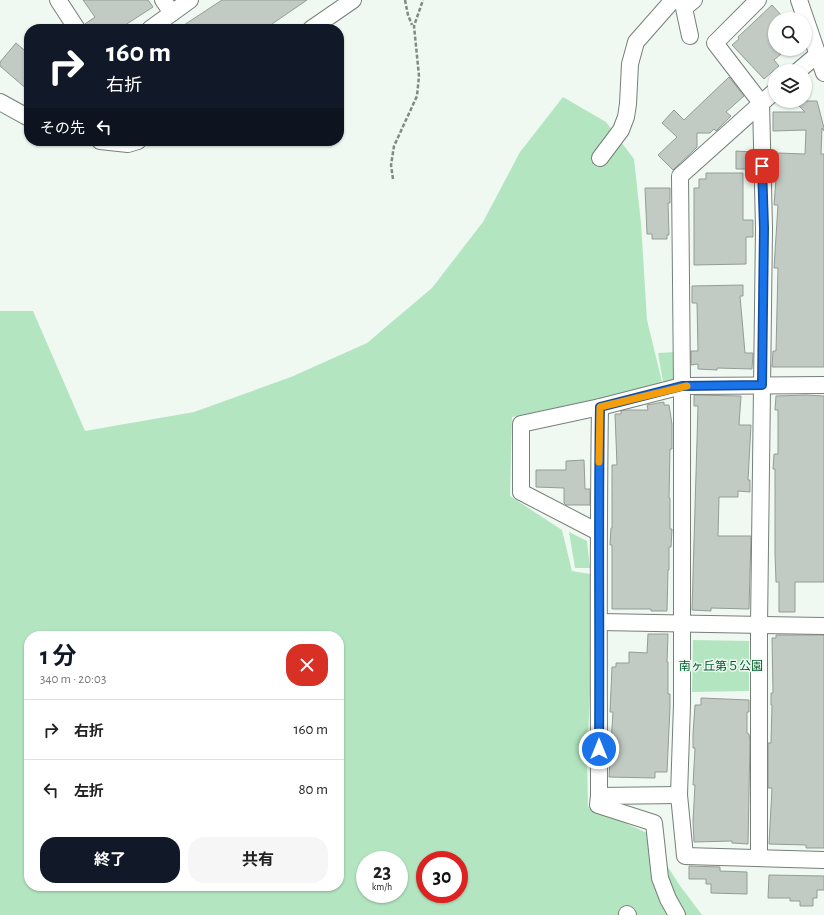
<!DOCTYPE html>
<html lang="ja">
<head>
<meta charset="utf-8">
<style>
	:root { --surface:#fff; --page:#f6f6f6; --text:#222; --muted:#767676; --line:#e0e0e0; --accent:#111827 }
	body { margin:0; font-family:"Alegreya Sans","Noto Sans JP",sans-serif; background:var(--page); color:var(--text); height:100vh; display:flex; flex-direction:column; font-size:15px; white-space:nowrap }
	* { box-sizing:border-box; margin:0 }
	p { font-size:13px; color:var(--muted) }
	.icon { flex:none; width:22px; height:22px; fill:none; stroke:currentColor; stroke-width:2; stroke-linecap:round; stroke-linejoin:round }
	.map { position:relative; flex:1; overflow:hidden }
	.sheet { position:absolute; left:24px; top:631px; width:320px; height:260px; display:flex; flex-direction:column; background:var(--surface); border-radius:16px; box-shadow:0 1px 3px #0004 }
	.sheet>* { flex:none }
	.banner { position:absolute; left:24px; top:24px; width:320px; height:122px; border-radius:16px; box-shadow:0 1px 3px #0004; background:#111827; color:#fff; overflow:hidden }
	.tools { position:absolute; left:768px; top:12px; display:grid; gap:8px }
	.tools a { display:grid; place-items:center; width:44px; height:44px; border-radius:50%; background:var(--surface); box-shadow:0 1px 3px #0004; font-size:20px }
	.speed { position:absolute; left:356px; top:851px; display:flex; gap:8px; font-size:20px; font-weight:700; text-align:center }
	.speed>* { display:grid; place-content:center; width:52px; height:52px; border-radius:50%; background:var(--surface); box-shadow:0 1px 3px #0004; line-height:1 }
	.speed small { font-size:10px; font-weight:400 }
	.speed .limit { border:6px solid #d22; background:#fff; color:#111 }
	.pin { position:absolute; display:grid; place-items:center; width:34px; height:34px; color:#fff; margin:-17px; border-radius:8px; box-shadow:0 2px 6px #0006 }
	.me { position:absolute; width:44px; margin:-22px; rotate:0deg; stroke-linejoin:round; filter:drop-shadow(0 0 3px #0008) }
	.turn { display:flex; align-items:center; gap:14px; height:84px; padding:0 16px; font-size:18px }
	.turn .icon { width:52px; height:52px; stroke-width:2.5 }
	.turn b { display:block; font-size:28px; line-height:34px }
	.then { display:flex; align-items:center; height:38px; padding:0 16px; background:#0003; gap:8px; font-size:15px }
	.round { display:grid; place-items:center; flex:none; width:42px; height:42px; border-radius:16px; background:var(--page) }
	.overview { display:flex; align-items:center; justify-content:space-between; height:68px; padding:0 16px }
	h1 { font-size:24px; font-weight:700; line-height:30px; color:var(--accent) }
	.action { display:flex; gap:8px; margin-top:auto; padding:8px 16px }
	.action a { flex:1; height:46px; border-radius:16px; background:var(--accent); color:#fff; font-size:16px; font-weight:700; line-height:46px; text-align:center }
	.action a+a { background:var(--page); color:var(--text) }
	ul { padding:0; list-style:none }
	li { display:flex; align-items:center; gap:12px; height:60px; padding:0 16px; border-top:1px solid var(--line) }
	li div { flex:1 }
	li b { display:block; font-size:15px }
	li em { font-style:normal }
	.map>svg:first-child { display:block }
	.green { fill:#b3e6c0; fill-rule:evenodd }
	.building { fill:#c1cac3; stroke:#939c95 }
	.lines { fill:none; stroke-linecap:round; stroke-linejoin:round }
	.minor-casing { stroke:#777f79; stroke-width:18 }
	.path { stroke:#838985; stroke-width:2.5; stroke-dasharray:4 2; stroke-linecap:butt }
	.minor { stroke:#fff; stroke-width:16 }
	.route-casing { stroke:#114b97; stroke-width:10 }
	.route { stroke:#1a73e8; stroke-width:7 }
	.slow { stroke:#f59e0b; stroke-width:7 }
	.labels { text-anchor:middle; stroke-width:3; stroke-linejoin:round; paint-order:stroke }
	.park-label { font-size:12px; fill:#005e2e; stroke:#eff8f1 }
</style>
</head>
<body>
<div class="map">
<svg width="824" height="915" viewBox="0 0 824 915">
	<rect width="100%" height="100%" fill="#eff8f1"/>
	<g class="green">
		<path d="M563,97L606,122L634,159L641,223L647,320L662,382L604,398L512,417L510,496L562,530L572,571L590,574V693L587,758L588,806L647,833L678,883L702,915H0V311H33L85,431L194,412L291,377L367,343L432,288L483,222L520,152ZM29,636H339V886H29ZM365,860H399V894H365ZM425,860H459V894H425Z"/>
		<polygon points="676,352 677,380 663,382 658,353"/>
		<polygon points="569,532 587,541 590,568 575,568"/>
		<polygon points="693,640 749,641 749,691 692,692"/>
	</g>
	<g class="building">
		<polygon points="83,0 148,0 153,7 119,29 86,29 85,24 95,17"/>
		<polygon points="222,0 307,0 272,24 275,29 178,29"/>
		<polygon points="772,5 782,16 778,19 775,19 775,49 787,49 774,60 779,66 764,79 732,45 739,39 738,37"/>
		<polygon points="16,43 29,54 29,91 0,66 0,62"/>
		<polygon points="729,77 744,96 726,112 731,116 716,131 714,129 710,133 697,133 697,147 673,170 658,155 677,137 662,123 674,110 684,120"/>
		<polygon points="794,101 817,101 824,128 824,131 822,128 821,154 824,154 824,367 772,367 773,351 776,351 778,268 774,268 778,205 774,205 778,153 805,154 806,130 773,131 773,112 805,112"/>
		<polygon points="736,151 752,152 752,169 736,169"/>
		<polygon points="706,173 743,173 743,220 753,220 753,237 746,237 746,264 694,265 694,188 699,188 699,179 706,179"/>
		<polygon points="645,188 670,188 670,203 668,203 669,235 667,235 667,239 652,239 652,234 647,234"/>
		<polygon points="743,285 743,296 740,296 745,353 753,353 752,369 717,368 717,370 698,369 698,364 691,365 691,351 698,351 697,303 692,303 692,286"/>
		<polygon points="694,395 741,396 739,425 751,425 748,480 750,480 750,492 738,491 738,497 719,497 718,536 751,536 749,609 711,608 711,611 692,610 698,406 694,406"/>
		<polygon points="806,395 824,396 824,582 795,582 795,612 779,612 779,582 776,582 775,553 775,469 773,469 774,454 778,454 778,410 775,410 776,396"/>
		<polygon points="664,402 664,405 669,405 672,424 672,449 670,449 669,498 670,498 670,529 672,529 671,547 669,547 669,570 668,570 667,611 651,611 651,609 612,609 612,545 610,545 611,528 612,528 612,465 617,465 615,414 621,414 621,411 625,410 648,410 647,405"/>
		<polygon points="584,460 585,489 590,489 590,505 566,505 564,503 564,488 536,487 536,470 566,470 566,461"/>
		<polygon points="648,634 668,634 667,662 668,662 668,694 670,694 670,707 667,772 655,772 655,778 609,777 613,712 610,712 612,667 616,667 616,663 629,663 629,652 647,653"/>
		<polygon points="776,635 824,635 824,848 806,848 806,845 769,844 772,788 768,788 768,743 771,743 772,705 771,705 771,693 773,693 772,638 776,638"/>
		<polygon points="701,698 749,700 749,712 747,712 747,733 749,734 750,742 748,844 732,843 732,841 694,842 693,821 695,785 693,785 695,748 693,748 693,734 695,705 701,705"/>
		<polygon points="689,866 720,867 720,871 747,872 747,894 711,893 711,884 706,884 706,879 689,879"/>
		<polygon points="769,875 824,876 824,890 817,890 817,898 813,898 813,906 800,906 800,901 790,901 790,898 768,898"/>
	</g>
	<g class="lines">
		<g class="minor-casing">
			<g id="minor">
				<polyline points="58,0 77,29"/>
				<polyline points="163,0 172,13"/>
				<polyline points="758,0 715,43 761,103 764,228 759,626 759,857"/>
				<polyline points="799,0 824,73"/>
				<polyline points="150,29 190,0"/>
				<polyline points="311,29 353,0"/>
				<polyline points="690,36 684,8 694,0"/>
				<polyline points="798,71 817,55"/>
				<polyline points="775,91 680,176 682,386 682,704 679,795 685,856 824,860"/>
				<polyline points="0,102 29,118"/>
				<polyline points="100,141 128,144 138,141"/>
				<polyline points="600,158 621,130 626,117 628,104 630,64 636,42 673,0"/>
				<path d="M600,407C598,536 599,666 599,796L679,795"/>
				<polyline points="598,532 521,492 521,424 600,407 682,386 824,385"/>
				<polyline points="600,622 824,626"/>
				<polyline points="599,796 598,805 654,823 660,878 668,899 677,915"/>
				<polyline points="627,914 628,915"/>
			</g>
		</g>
		<g class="path">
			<polyline points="405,0 408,15 412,25"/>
			<polyline points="393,179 391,165 394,146 417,96 419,76 414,26 423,0"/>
		</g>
		<use href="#minor" class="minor"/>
	</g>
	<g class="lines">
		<g class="route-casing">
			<path id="route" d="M599,749C600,635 598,521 600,407L682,386L762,385L764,228L762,166"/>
		</g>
		<use href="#route" class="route"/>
		<polyline class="slow" points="599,462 600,407 687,386"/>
	</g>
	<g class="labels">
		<g class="park-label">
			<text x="721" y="670">南ヶ丘第５公園</text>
		</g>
	</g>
</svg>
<div class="tools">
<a><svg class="icon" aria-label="search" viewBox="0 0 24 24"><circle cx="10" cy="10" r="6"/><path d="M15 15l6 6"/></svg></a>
<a><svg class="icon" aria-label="layers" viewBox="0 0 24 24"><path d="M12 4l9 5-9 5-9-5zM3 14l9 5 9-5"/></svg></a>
</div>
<div class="speed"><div>23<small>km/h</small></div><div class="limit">30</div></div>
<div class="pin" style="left:762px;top:166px;background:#d93025"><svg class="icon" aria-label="arrive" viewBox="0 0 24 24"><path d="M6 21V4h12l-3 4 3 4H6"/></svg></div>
<svg class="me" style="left:599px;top:749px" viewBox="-20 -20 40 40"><circle r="17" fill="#1a73e8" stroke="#fff" stroke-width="3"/><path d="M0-11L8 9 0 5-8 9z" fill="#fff"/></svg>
<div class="banner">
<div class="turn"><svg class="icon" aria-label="right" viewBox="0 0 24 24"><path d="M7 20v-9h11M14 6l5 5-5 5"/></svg><div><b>160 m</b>右折</div></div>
<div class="then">その先<svg class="icon" aria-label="left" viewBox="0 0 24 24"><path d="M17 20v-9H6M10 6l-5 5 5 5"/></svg></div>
</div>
<section class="sheet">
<div class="overview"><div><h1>1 分</h1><p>340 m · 20:03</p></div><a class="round" style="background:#d93025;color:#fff"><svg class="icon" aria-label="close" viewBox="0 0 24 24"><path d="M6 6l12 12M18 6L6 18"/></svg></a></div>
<ul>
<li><svg class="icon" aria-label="right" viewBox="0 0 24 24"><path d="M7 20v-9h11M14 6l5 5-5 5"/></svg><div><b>右折</b></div><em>160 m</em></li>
<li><svg class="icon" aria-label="left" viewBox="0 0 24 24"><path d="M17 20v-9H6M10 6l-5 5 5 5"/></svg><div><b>左折</b></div><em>80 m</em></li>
</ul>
<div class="action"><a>終了</a><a>共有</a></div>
</section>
</div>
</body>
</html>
